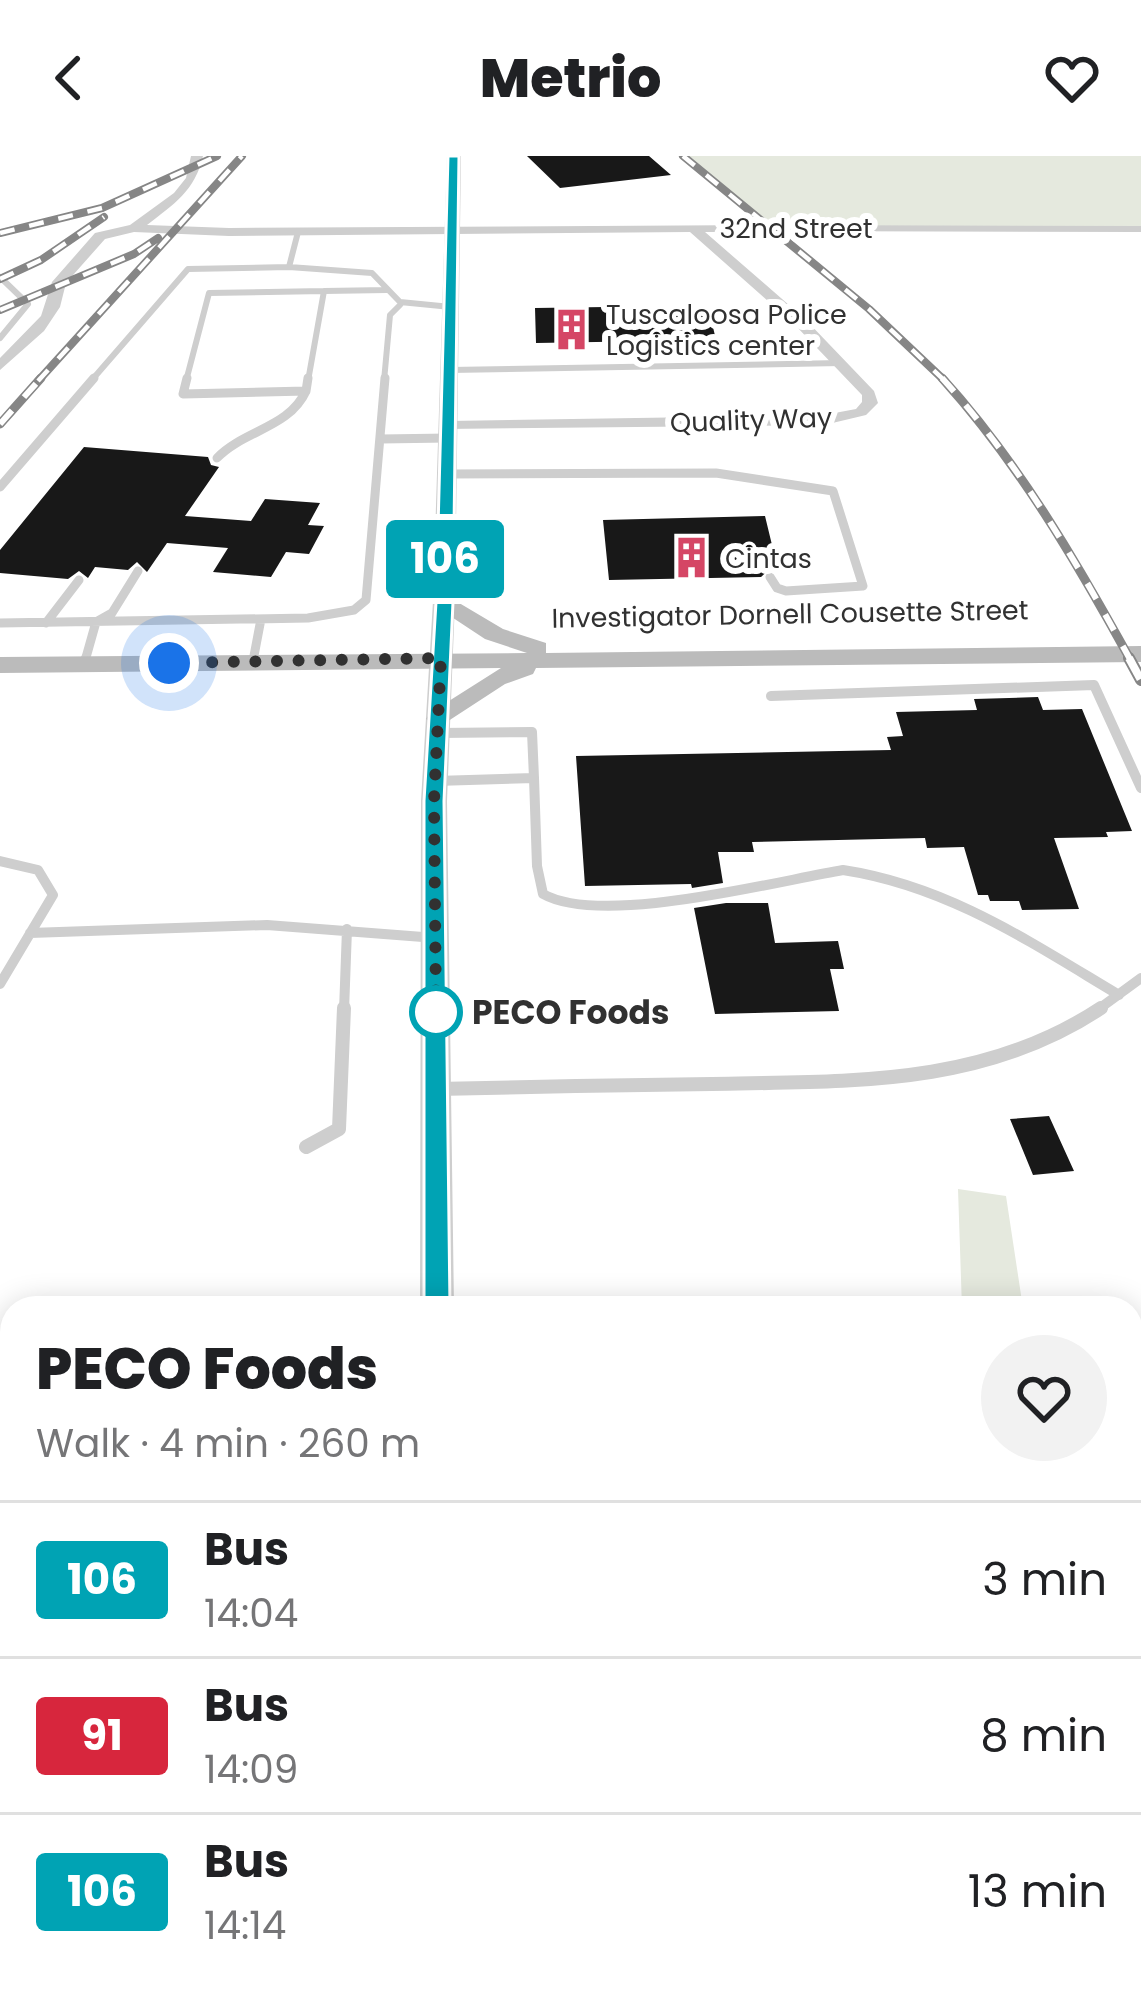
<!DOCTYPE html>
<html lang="en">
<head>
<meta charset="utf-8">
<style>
  :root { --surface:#fff; --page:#f2f2f2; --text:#202124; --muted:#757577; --line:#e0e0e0 }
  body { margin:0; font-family:Poppins,sans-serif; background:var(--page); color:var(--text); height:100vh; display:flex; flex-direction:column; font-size:45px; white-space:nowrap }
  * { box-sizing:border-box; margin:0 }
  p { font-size:39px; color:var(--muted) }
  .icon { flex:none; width:66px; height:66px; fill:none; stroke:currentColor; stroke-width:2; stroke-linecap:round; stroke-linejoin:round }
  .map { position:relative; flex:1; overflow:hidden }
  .panel { position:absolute; left:0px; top:1140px; width:1143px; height:696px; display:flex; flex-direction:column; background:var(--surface); border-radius:36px 36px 0 0; box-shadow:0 6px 30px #0003 }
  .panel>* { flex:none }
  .badge { padding:0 24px; border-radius:9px; font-size:42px; line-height:78px }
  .you { position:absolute; width:60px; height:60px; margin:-30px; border:9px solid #fff; border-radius:50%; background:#1a73e8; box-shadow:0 0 0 18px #1a73e833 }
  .map>.badge { position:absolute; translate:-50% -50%; box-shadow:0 0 0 6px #fff }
  .round { display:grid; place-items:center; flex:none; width:126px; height:126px; border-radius:63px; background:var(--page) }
  .overview { display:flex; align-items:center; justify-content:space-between; height:204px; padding:0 36px }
  h1 { font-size:57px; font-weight:800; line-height:90px }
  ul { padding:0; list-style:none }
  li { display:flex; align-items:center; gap:36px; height:156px; padding:0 36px; border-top:3px solid var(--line) }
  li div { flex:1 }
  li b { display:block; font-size:45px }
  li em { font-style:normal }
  li .badge { min-width:132px; font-weight:700; text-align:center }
  header { display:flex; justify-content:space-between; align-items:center; height:156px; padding:0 36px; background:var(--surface); font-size:54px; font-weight:800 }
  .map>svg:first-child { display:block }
  .green { fill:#e5e9de }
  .building { fill:#181818 }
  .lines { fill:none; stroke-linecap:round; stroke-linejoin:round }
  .service-far3 { stroke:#cecece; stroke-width:6 }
  .service-far2 { stroke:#cecece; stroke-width:9 }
  .service-far1 { stroke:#cecece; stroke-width:10 }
  .service { stroke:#cecece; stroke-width:14 }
  .minor { fill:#cecece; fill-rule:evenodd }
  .tertiary { fill:#cecece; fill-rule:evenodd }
  .secondary { fill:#bbb; fill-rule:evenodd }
  .rail-far2-casing { stroke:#868686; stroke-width:8 }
  .rail-far1-casing { stroke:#868686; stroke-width:9 }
  .rail-casing { stroke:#868686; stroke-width:12 }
  .rail-far2 { stroke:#fff; stroke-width:4.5; stroke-dasharray:15; stroke-linecap:butt }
  .rail-far1 { stroke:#fff; stroke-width:6; stroke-dasharray:18; stroke-linecap:butt }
  .rail { stroke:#fff; stroke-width:8; stroke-dasharray:24; stroke-linecap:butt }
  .line { fill:#00a3b4; stroke:#fff; stroke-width:3 }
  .walk { stroke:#313131; stroke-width:12; stroke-dasharray:0 21.6 }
  .stop-dot { fill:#fff; stroke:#00a3b4; stroke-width:6 }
  .labels { text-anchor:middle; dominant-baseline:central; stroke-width:12; stroke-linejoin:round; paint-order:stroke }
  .far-street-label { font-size:27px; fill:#313131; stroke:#fff }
  .far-poi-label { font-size:27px; fill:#313131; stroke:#fff; text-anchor:start }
  .stop-label { font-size:33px; font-weight:bold; fill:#313131; stroke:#fff; text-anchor:start }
</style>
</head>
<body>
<header><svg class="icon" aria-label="back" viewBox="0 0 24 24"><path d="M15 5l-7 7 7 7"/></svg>Metrio<svg class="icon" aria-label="heart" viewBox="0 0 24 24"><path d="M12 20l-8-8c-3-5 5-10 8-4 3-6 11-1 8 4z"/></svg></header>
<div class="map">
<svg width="1141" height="1836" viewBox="0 0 1141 1836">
  <rect width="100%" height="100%" fill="#fff"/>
  <path class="green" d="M683,0H1141V73L770,72Z
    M958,1033L1006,1040L1023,1152H962Z
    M12,1217V1657L0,1645V1218Z
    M1131,1323L1141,1330V1836H554V1824H1131Z"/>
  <path class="building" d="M527,0H649L671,19L560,32Z
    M606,151V156L709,154L716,184L536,187L535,152Z
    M84,291L208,301L211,309L219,311L185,360L251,365L265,343L320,347L308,369L324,370L309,398L286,396L271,421L213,416L228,392L167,387L147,416L137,406L128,414L95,411L88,422L79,415L68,423L0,417V394Z
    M765,360L779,418L771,412L761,421L609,424L603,364Z
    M1038,541L1043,554L1082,553L1132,675L1106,676L1108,681L1054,682L1079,753L1022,754L1019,745H990L988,739H978L964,691L927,692L925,682L752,686L754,696H718L723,727L692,732L691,728L585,730L576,600L891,594L887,581L903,580L896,556L977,554L974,543Z
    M726,747H768L775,787L838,785L844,813H830L839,855L715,858L694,752Z
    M1049,960L1074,1015L1033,1019L1010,963Z"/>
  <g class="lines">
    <path class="service-far3" d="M770,72L1141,73
      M289,111L372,117L400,146L451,151
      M0,121L28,148L0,182
      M324,135L387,134
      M450,214L841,207
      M91,225L188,113L289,111L298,76
      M186,225L209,137L324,135
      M308,225L324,135
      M384,225L390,159L400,149"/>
    <path class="service-far2" d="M187,222L183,238L306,235L308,222
      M381,283L448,282
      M217,302C244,274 289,272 306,235
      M447,318L716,317L833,335L863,430L786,435L777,432L770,421
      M0,331L94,222
      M0,467L308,462L354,454L366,444L385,222
      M46,467L79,424
      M85,505L96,466L112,457L138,415
      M253,505L261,463"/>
    <path class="service-far1" d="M84,508L86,502
      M771,540L1094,529L1141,632
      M534,622L537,710L543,738C602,771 772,726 843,714C948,730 1030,786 1119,839
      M436,625L534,622L532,576L439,577
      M0,705L38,714L53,739L0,828
      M30,777L267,769L436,782
      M344,855L347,773
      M1096,855L1141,822"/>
    <path class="service" d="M437,933C529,931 620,929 712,928C849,925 982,931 1101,852
      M306,991L339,973L344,852"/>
    <path class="minor" d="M191,0H203C195,35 174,48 147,69L229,72L775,69L776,72L770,76H705L805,163L874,235L878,247L866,259L824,269L444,273V267L449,265L824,259L856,253L862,246V239L795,169L690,76L229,80L134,76L105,83L66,127L60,151L44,175L0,214V202L41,160L52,126L95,77L130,69L174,37L186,22Z"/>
    <path class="tertiary" d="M447,0H461L455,445L447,645L454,1152H420L421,645L433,445Z
      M406,1824H450L451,1836H405Z"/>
    <path class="secondary" d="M444,438L503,473L546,487V497L1141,490V506L536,512L533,518L505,528L439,571L426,563L430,557L501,512L0,517V501L527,497L485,483L435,450L432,445Z"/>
    <defs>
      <path id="rail-far2" d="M683,0L869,153L945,225
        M0,77L102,52L217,0
        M0,123L41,104L104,61
        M0,154L134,98L158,82
        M38,225L242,0"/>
      <path id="rail-far1" d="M942,222C1019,307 1076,405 1131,505
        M0,268L41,222"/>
      <path id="rail" d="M1129,502L1141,524"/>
    </defs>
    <use href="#rail-far2" class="rail-far2-casing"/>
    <use href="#rail-far1" class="rail-far1-casing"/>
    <use href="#rail" class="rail-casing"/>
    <use href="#rail-far2" class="rail-far2"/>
    <use href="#rail-far1" class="rail-far1"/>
    <use href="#rail" class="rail"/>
  </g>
  <path class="line" d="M448,0H459L453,446L444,645L450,1152L437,1162L424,1152V645L436,446Z"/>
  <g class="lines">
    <path class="walk" d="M169,507L441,502L434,645L436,856"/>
  </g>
  <defs>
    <symbol id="building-bare" viewBox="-9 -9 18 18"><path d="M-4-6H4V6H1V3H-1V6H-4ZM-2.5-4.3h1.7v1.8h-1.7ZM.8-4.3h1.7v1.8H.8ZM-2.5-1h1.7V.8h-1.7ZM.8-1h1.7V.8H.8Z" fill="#d54665" stroke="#fff" stroke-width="2.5" paint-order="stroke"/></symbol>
  </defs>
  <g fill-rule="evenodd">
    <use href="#building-bare" x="542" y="144" width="59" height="59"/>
    <use href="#building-bare" x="662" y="372" width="59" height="59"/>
  </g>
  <circle class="stop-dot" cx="436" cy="856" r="24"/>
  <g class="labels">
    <g class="far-street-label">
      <text x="796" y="72">32nd Street</text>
      <text transform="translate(751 264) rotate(-2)">Quality Way</text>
      <text transform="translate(790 458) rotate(-1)">Investigator Dornell Cousette Street</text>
    </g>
    <g class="far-poi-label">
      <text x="606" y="158">Tuscaloosa Police<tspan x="606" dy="31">Logistics center</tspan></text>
      <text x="725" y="402">Cintas</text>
    </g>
    <g class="stop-label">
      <text x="472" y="856">PECO Foods</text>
    </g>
  </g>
</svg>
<div class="you" style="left:169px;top:507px"></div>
<b class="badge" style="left:445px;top:403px;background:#00a3b4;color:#fff">106</b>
<section class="panel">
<div class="overview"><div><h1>PECO Foods</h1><p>Walk · 4 min · 260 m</p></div><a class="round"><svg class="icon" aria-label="heart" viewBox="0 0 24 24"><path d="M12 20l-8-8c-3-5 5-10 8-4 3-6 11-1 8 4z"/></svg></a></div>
<ul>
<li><span class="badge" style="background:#00a3b4;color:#fff">106</span><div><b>Bus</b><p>14:04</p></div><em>3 min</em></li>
<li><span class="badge" style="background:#d7263d;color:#fff">91</span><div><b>Bus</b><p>14:09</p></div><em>8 min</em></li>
<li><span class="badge" style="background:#00a3b4;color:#fff">106</span><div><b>Bus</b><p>14:14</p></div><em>13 min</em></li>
</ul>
</section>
</div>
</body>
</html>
